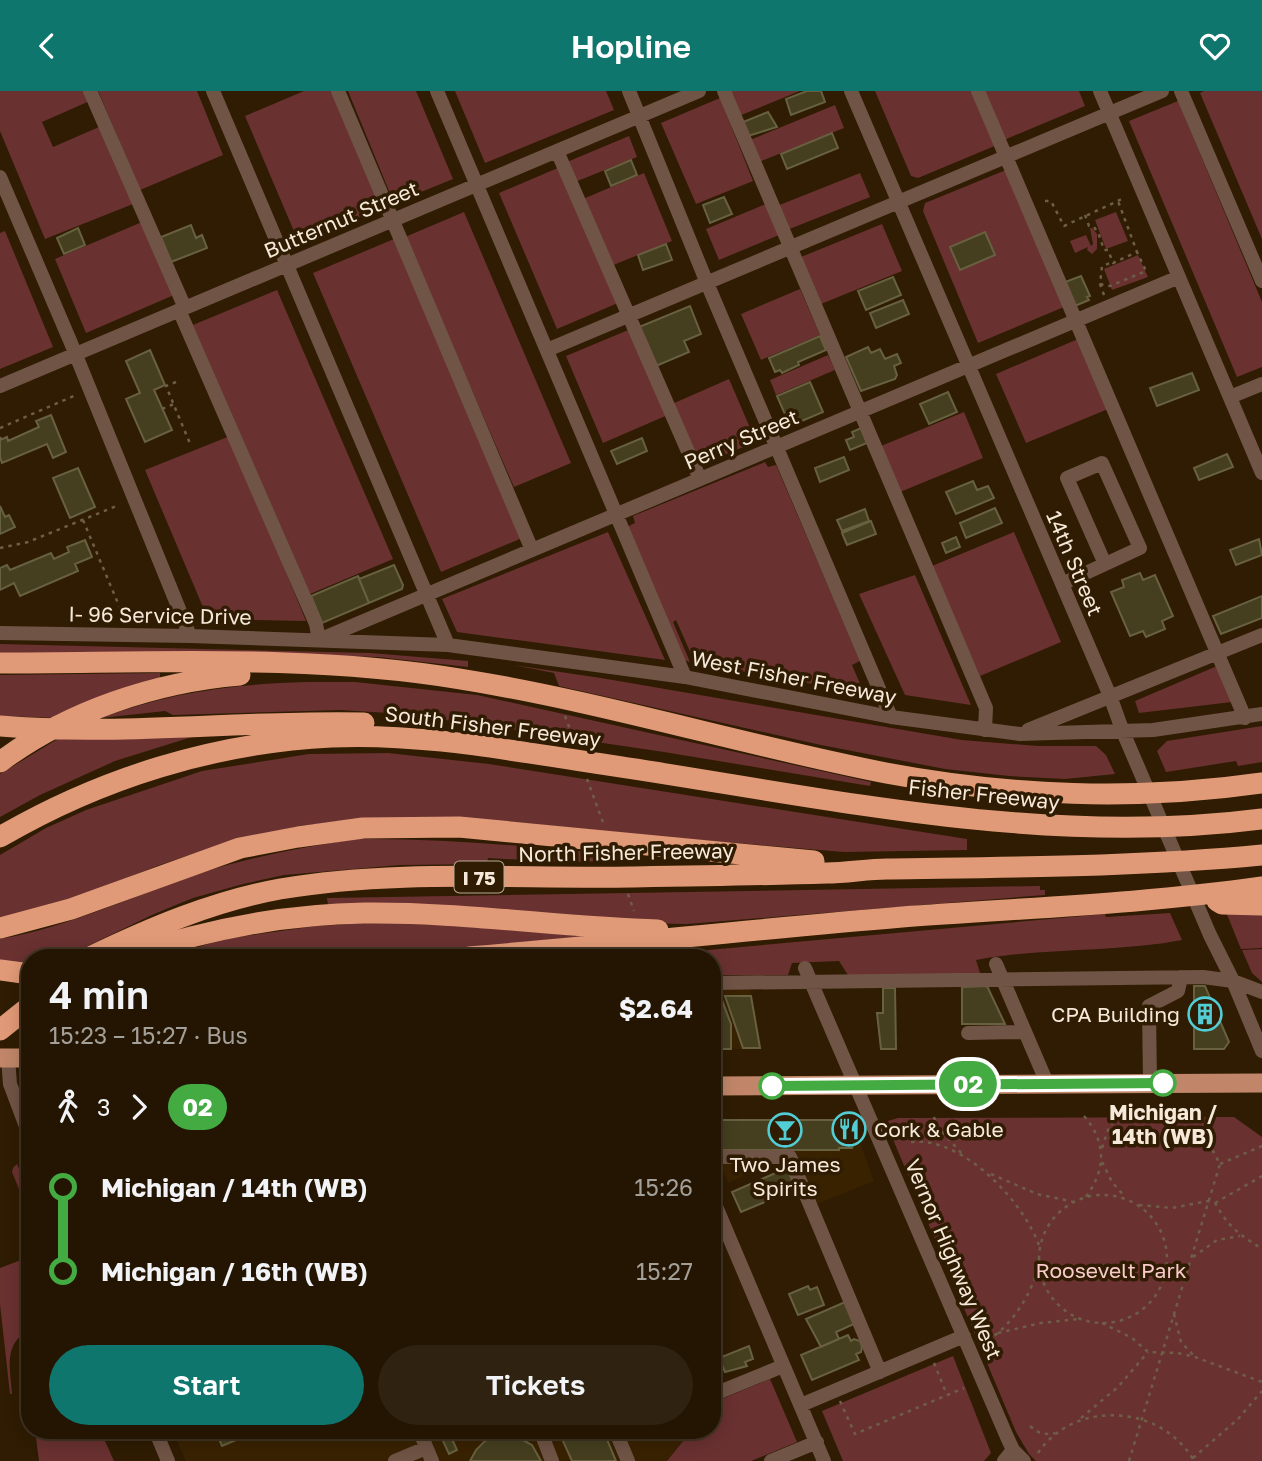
<!DOCTYPE html>
<html lang="en">
<head>
<meta charset="utf-8">
<style>
  :root { --surface:#231502; --page:#2f2211; --text:#f1f3f6; --muted:#a39f99; --line:#403424; --accent:#0f766e }
  body { margin:0; font-family:"Golos Text",sans-serif; background:var(--page); color:var(--text); height:100vh; display:flex; flex-direction:column; font-size:26px; white-space:nowrap }
  * { box-sizing:border-box; margin:0 }
  p { font-size:23px; color:var(--muted) }
  .icon { flex:none; width:38px; height:38px; fill:none; stroke:currentColor; stroke-width:2; stroke-linecap:round; stroke-linejoin:round }
  .map { position:relative; flex:1; overflow:hidden }
  .sheet { position:absolute; left:21px; top:858px; width:700px; height:490px; display:flex; flex-direction:column; background:var(--surface); border-radius:28px; box-shadow:0 4px 18px #0003,0 0 0 2px var(--line) }
  .sheet>* { flex:none }
  .badge { padding:0 14px; border-radius:23px; font-size:24px; line-height:46px }
  .map>.badge { position:absolute; translate:-50% -50%; box-shadow:0 0 0 4px #fff }
  .legs { display:flex; align-items:center; gap:10px; height:77px; padding:0 28px; font-size:23px }
  .legs p { margin-inline-start:auto }
  .overview { display:flex; align-items:center; justify-content:space-between; height:119px; padding:0 28px }
  h1 { font-size:38px; font-weight:600; line-height:52px }
  .cta { display:flex; gap:14px; margin-top:auto; padding:14px 28px }
  .cta a { flex:1; height:80px; border-radius:42px; background:var(--accent); color:#fff; font-size:28px; font-weight:600; line-height:80px; text-align:center }
  .cta a+a { background:var(--page); color:var(--text) }
  ul { padding:0 28px; list-style:none }
  li { display:flex; align-items:center; gap:24px; height:84px; font-size:26px }
  li i { display:grid; place-items:center; width:10px; height:100%; margin:0 9px; background:currentColor }
  li i::after { content:''; width:18px; height:18px; margin:-9px; border:5px solid; border-radius:50%; background:var(--surface) }
  li p { margin-inline-start:auto }
  li:first-child i { background:linear-gradient(#0000 50%,currentColor 0) }
  li:last-child i { background:linear-gradient(currentColor 50%,#0000 0) }
  header { display:flex; justify-content:space-between; align-items:center; height:91px; padding:0 28px; background:var(--accent); color:#fff; font-size:32px; font-weight:600 }
  .map>svg:first-child { display:block }
  .built { fill:#392200 }
  .green { fill:#6a3131 }
  .building { fill:#453f1f; stroke:#676140; stroke-width:2 }
  .lines { fill:none; stroke-linecap:round; stroke-linejoin:round }
  .path { stroke:#6f5e47; stroke-width:2.5; stroke-dasharray:3.5 5; stroke-linecap:butt }
  .minor { stroke:#705446; stroke-width:14 }
  .major { stroke:#c18669; stroke-width:19 }
  .highway { stroke:#e19a77; stroke-width:21 }
  .line-1-casing { stroke:#fff; stroke-width:16 }
  .line-1 { stroke:#44aa42; stroke-width:10 }
  .stop-1-dot { fill:#fff; stroke:#44aa42; stroke-width:3.5 }
  .labels { text-anchor:middle; dominant-baseline:central; stroke-width:7; stroke-linejoin:round; paint-order:stroke }
  .shield { fill:#2f1c02; stroke:#baac98; stroke-width:2 }
  .shield-label { font-size:19px; font-weight:bold; fill:#f6e9d9 }
  .street-label { font-size:21px; fill:#f6e9d9; stroke:#2f1c02 }
  .poi-label { font-size:21px; fill:#f6e9d9; stroke:#2f1c02; text-anchor:end }
  .stop-label { font-size:21px; font-weight:bold; fill:#f6e9d9; stroke:#2f1c02 }
  .park-label { font-size:21px; fill:#f8cbca; stroke:#2f1c02 }
</style>
</head>
<body>
<header><svg class="icon" aria-label="back" viewBox="0 0 24 24"><path d="M15 5l-7 7 7 7"/></svg>Hopline<svg class="icon" aria-label="heart" viewBox="0 0 24 24"><path d="M12 20l-8-8c-3-5 5-10 8-4 3-6 11-1 8 4z"/></svg></header>
<div class="map">
<svg width="1262" height="1370" viewBox="0 0 1262 1370">
  <rect width="100%" height="100%" fill="#2f1c02"/>
  <path class="built" d="M712,898H750L762,958H712Z
    M852,1029L874,1090L817,1113L793,1063L728,1092L712,1056V1031Z
    M172,1339H692L667,1370H186Z"/>
  <path class="green" d="M0,0H88L92,9L42,31L53,56L99,36L133,113L45,148L0,40Z
    M98,0H197L223,64L140,99Z
    M304,0H333L383,116L299,152L245,25Z
    M348,0H416L453,88L394,112Z
    M455,0H606L614,19L485,72Z
    M729,0H800L739,25Z
    M875,0H974L997,54L918,87L911,85Z
    M984,0H1079L1085,15L1004,49Z
    M1204,0H1262V148L1200,2Z
    M720,7L753,90L696,113L661,32Z
    M1178,10L1262,211V276L1237,286L1129,30Z
    M835,14L844,37L759,71L750,49Z
    M629,45L637,66L575,91L567,71Z
    M560,76L618,212L557,238L499,102Z
    M1006,79L1064,216L978,252L923,120L925,112Z
    M644,82L672,150L611,175L583,108Z
    M860,82L870,106L787,139L777,115Z
    M766,113L779,144L719,169L706,138Z
    M464,121L571,372L514,396L405,146Z
    M1116,121L1128,150L1106,158L1095,129Z
    M142,131L174,204L86,242L55,168Z
    M882,133L902,180L821,213L801,166Z
    M1090,137H1092L1097,143V158L1092,163L1087,159L1088,156L1075,162L1070,150L1086,144L1091,155L1093,153Z
    M5,140L53,256L0,278V142Z
    M394,148L522,447L441,481L313,182Z
    M1138,164L1148,186L1112,199L1104,178Z
    M800,198L820,244L761,269L741,223Z
    M277,199L393,468L310,503L193,234Z
    M633,237L670,323L603,352L566,265Z
    M1078,248L1108,318L1026,352L996,283Z
    M828,264L835,279L776,304L770,289Z
    M729,288L754,346L753,352L698,375L672,313Z
    M964,321L983,367L900,401L881,355Z
    M230,345L306,530L208,528L145,379Z
    M765,371L768,376L776,374L860,570L852,574L864,602L695,572L676,529L673,531L690,571L684,569L627,436L635,432L633,425Z
    M608,441L665,569L457,541L442,508Z
    M1014,441L1061,551L980,585L932,475Z
    M915,484L971,614L905,604L859,503Z
    M0,553L370,562L468,570V576L378,566L340,565L0,564Z
    M513,574L601,587L962,649L1038,655H1096L1106,664L1115,683L1065,688L1009,685L945,678L821,654L559,595L554,582Z
    M1217,575L1232,611L1139,622L1135,610Z
    M160,582V588L58,627L0,625V584Z
    M307,591H355L477,604L871,691L870,695L664,661L405,623L340,619L173,624L165,620L101,627C170,601 234,593 307,591Z
    M1262,635V671L1238,675L1236,670L1166,681L1157,660L1167,650Z
    M195,645L115,670L40,704L0,726V683L61,646Z
    M388,662L489,673L967,748V759L844,761L580,739L370,727L299,735L219,754L157,775L59,814L0,828V764L46,737L86,719L202,680L309,663Z
    M357,748C445,747 532,756 619,764V770L561,771L488,767L487,773L400,774L284,784L243,793L193,807L154,823L65,866H30V874L0,870V848C71,836 136,803 204,781C254,765 305,756 357,748Z
    M1040,795V799H1045V804L687,833L627,832L328,814L327,807Z
    M1226,821L1262,823V857L1241,858Z
    M1170,822L1182,849C1114,862 1044,856 976,869L981,885L848,884L839,870L792,872L788,884H712V866H654L653,864L1105,823L1106,826Z
    M369,832L485,835L585,846L481,858L376,866H166L224,848L316,835Z
    M1262,858V891L1252,882L1242,859Z
    M1234,1026L1262,1046V1370H1036L1029,1363L1016,1341L892,1046L888,1030L898,1027Z
    M17,1073L30,1104V1125L12,1081L13,1077Z
    M21,1169L30,1189V1238C3,1253 10,1277 12,1303H10L0,1213V1177Z
    M953,1265L991,1362L984,1370H843L822,1320Z
    M770,1288L797,1351L751,1370H667L692,1339H712V1312Z
    M35,1339H100L114,1370H39Z"/>
  <path class="building" d="M807,0H821L825,11L791,24L786,8Z
    M768,21L777,36L748,45L743,31Z
    M832,42L838,57L787,78L781,63Z
    M631,69L637,84L611,95L605,80Z
    M724,106L732,123L710,132L703,114Z
    M191,134L196,147L202,144L207,157L171,171L161,146Z
    M78,137L85,154L64,163L57,147Z
    M985,141L995,164L960,179L950,156Z
    M666,153L672,169L643,179L638,164Z
    M1081,185L1090,205L1087,206L1089,209L1075,215L1065,191Z
    M893,186L901,204L866,219L858,200Z
    M903,209L909,223L876,237L870,222Z
    M690,215L701,243L684,250L689,261L656,275L639,236Z
    M820,245L826,259L798,271L799,274L782,282L780,279L775,281L769,267Z
    M868,256L871,262L880,258L885,268L897,263L901,272L894,275L897,284L895,288L861,300L846,266Z
    M150,259L165,294L154,299L172,339L145,351L126,308L140,302L126,270Z
    M1192,282L1199,299L1157,315L1150,297Z
    M810,291L823,321L790,335L777,305Z
    M948,301L957,321L929,333L920,313Z
    M51,324L66,361L53,367L47,353L2,372L0,366V349L7,346L8,350L39,336L36,330Z
    M861,337L867,352L850,359L846,349L854,346L852,341Z
    M642,347L647,360L617,373L611,360Z
    M1227,363L1233,376L1199,389L1194,377Z
    M844,366L849,379L820,391L815,377Z
    M78,377L95,416L70,427L53,387Z
    M973,390L977,399L988,395L994,407L956,423L946,401Z
    M0,415L5,426L9,424L15,436L0,443Z
    M995,417L1002,432L966,447L960,432Z
    M865,418L869,430L842,440L837,429Z
    M871,430L876,443L847,454L842,442Z
    M956,446L960,456L946,462L942,452Z
    M1259,448L1262,464L1236,474L1230,459Z
    M85,449L92,466L75,473L78,480L20,505L14,492L0,499V477L7,474L10,479L51,462L54,468L69,461L67,456Z
    M394,474L403,494L402,498L369,512L359,488Z
    M1140,482L1143,489L1155,484L1173,525L1162,530L1165,538L1146,546L1143,540L1130,545L1111,501L1124,496L1122,489Z
    M358,485L369,512L322,532L311,505Z
    M1262,505V527L1221,543L1213,525Z
    M987,895L1005,933H962V896Z
    M1194,895H1205L1229,951L1224,958H1194Z
    M712,896H717L731,933V958H712Z
    M883,897H895L896,958H881L877,922H883Z
    M725,905H751L760,957H743Z
    M714,1029H839V1031H852L856,1040L855,1049L852,1057H839V1059H714Z
    M787,1077L796,1098L741,1121L732,1101Z
    M808,1195L810,1199L817,1196L824,1214L798,1224L789,1203Z
    M845,1211L854,1233L836,1241L839,1248L821,1256L806,1228Z
    M848,1244L851,1250L854,1248L860,1250L862,1256L861,1261L856,1263L859,1269L812,1289L801,1264Z
    M749,1255L753,1268L745,1271L747,1275L725,1281L719,1267Z
    M226,1339H260L222,1355L219,1348L228,1344Z
    M438,1339H448L457,1359L449,1363Z
    M558,1339H603L616,1370H572Z
    M497,1345H509L521,1348L532,1354L541,1370H470L476,1359L485,1350Z"/>
  <g class="lines">
    <path class="path" d="M1045,110H1051L1064,135L1122,108
      M1085,124L1089,135L1094,136L1099,144L1104,159H1108L1113,172L1137,161L1118,110
      M1100,193L1110,195L1146,180L1137,161
      M1104,204L1100,193L1102,175L1113,171
      M176,291L166,295L191,355
      M162,318L174,313
      M0,337L76,304
      M0,346L1,349
      M83,429L125,529
      M0,457L28,451L119,414
      M565,625L575,652
      M587,688L604,734
      M628,803L634,820
      M1084,1025C1107,1051 1106,1080 1085,1107
      M934,1026L936,1034L963,1064
      M911,1051C963,1045 1025,1112 1040,1157
      M1102,1057L1109,1036L1119,1025
      M1102,1071L1112,1091L1125,1106
      M1220,1073L1262,1055
      M991,1083L1037,1103L1074,1111
      M1039 1168a64 64 0 1 1 128 0a64 64 0 1 1-128 0Z
      M1215,1112L1262,1085
      M1139,1114L1172,1117L1208,1110L1215,1112C1230,1138 1238,1142 1262,1158
      M1193,1166L1217,1149L1240,1145
      M1174,1223L1181,1251L1195,1266
      M1102,1232L1132,1247L1148,1261L1178,1262L1195,1266L1262,1291
      M998,1242L1041,1232L1078,1228
      M980,1253C1008,1241 1030,1206 1038,1178
      M934,1272L947,1304
      M840,1310L855,1343L964,1297
      M1081,1327L1118,1296L1148,1261
      M1030,1335C1039,1343 1044,1344 1055,1342
      M1038,1362C1074,1308 1162,1313 1194,1370
      M1193,1367L1238,1328L1262,1300
      M1129,1370L1220,1073L1194,1025"/>
    <path class="minor" d="M90,0L185,217
      M213,0L448,554
      M338,0L532,459
      M437,0L685,586
      M629,0L707,192L891,626
      M724,0L986,617L985,639
      M851,0L1110,605L1123,641L1210,844L1233,890L1262,960
      M978,0L1245,627
      M1100,0L1262,382
      M1181,0L1262,190
      M557,60L700,388
      M0,86L71,252L190,545
      M179,219L316,533L319,549
      M547,259L1162,0
      M0,295L699,0
      M1230,306L1262,293
      M1062,493C1088,481 1114,469 1140,457L1102,372L1067,387L1105,473
      M0,542L190,545L448,554L685,586L891,626L1020,643L1153,639L1262,623
      M326,546L1179,186
      M1028,639L1262,544
      M996,873L1047,992
      M805,877L1007,1346L1013,1359L1024,1370
      M712,892L1203,886L1233,890L1262,901
      M968,942L1025,941
      M8,967L10,993L30,1046
      M1150,992L1149,915L1178,900L1181,886
      M712,1066H790L880,1281
      M712,1106L824,1370
      M712,1304L783,1275
      M801,1314L964,1245
      M155,1339L168,1370
      M419,1339L432,1370
      M540,1339L552,1370
      M615,1339L628,1370
      M395,1370L426,1357
      M771,1370L817,1351
      M1004,1370L1013,1359"/>
    <path class="major" d="M0,967H30
      M712,995L1262,992"/>
    <path class="highway" d="M0,572C151,572 311,563 460,588C604,611 743,654 886,682C1008,705 1138,710 1262,692
      M0,635C121,645 243,629 364,632
      M0,671C68,620 156,591 240,584
      M0,746C101,687 214,652 331,646C420,642 507,659 595,672C815,704 1038,757 1262,728
      M1217,810L1222,813L1262,814
      M0,837L71,818L240,757L298,746L363,737L459,736L814,770
      M90,866C150,837 214,810 280,798C395,778 514,788 631,786C696,785 762,784 827,782C847,782 867,778 887,778C1012,776 1137,776 1262,764
      M124,866C201,840 282,823 365,822C463,821 560,836 658,839
      M469,866C613,854 757,838 902,826C1022,817 1143,813 1262,796
      M0,879L30,883
      M0,939L30,915"/>
  </g>
  <g class="lines">
    <defs>
      <path id="line-1" d="M772,995L1163,992"/>
    </defs>
    <use href="#line-1" class="line-1-casing"/>
    <use href="#line-1" class="line-1"/>
  </g>
  <defs>
    <symbol id="building-ring" viewBox="-11 -11 22 22"><circle r="9.5" fill="#2f1c02" stroke="#52ccd5" stroke-width="1.5"/><path d="M-4-6H4V6H1V3H-1V6H-4ZM-2.5-4.3h1.7v1.8h-1.7ZM.8-4.3h1.7v1.8H.8ZM-2.5-1h1.7V.8h-1.7ZM.8-1h1.7V.8H.8Z" fill="#52ccd5"/></symbol>
    <symbol id="restaurant-ring" viewBox="-11 -11 22 22"><circle r="9.5" fill="#2f1c02" stroke="#52ccd5" stroke-width="1.5"/><path d="M-5-6h1v4h1v-4h1v4h1v-4h1v5L-1.5 .5V6h-2V.5L-5-1ZM5-6V6H3V1.5H1.5Q1.5-4 5-6Z" fill="#52ccd5"/></symbol>
    <symbol id="bar-ring" viewBox="-11 -11 22 22"><circle r="9.5" fill="#2f1c02" stroke="#52ccd5" stroke-width="1.5"/><path d="M-6-5H6L.8 .8V4.5H3.5V6h-7V4.5H-.8V.8Z" fill="#52ccd5"/></symbol>
  </defs>
  <g fill-rule="evenodd">
    <use href="#building-ring" x="1186" y="904" width="38" height="38"/>
    <use href="#restaurant-ring" x="830" y="1019" width="38" height="38"/>
    <use href="#bar-ring" x="766" y="1020" width="38" height="38"/>
  </g>
  <g class="stop-1-dot">
    <circle cx="1163" cy="992" r="12"/>
    <circle cx="772" cy="995" r="12"/>
  </g>
  <g class="labels">
    <rect class="shield" x="454.5" y="770.5" width="49" height="31" rx="5"/>
    <g class="shield-label">
      <text x="479" y="786">I 75</text>
    </g>
    <g class="street-label">
      <text transform="translate(341 128) rotate(-23)">Butternut Street</text>
      <text transform="translate(741 348) rotate(-23)">Perry Street</text>
      <text transform="translate(1075 472) rotate(67)">14th Street</text>
      <text transform="translate(160 524) rotate(1)">I- 96 Service Drive</text>
      <text transform="translate(794 586) rotate(11)">West Fisher Freeway</text>
      <text transform="translate(493 635) rotate(7)">South Fisher Freeway</text>
      <text transform="translate(984 703) rotate(6)">Fisher Freeway</text>
      <text transform="translate(626 761) rotate(-1)">North Fisher Freeway</text>
      <text transform="translate(954 1168) rotate(67)">Vernor Highway West</text>
    </g>
    <g class="poi-label">
      <text x="1180" y="923">CPA Building</text>
      <text x="874" y="1038" text-anchor="start">Cork &amp; Gable</text>
      <text x="785" y="1073" text-anchor="middle">Two James<tspan x="785" dy="24">Spirits</tspan></text>
    </g>
    <g class="stop-label">
      <text x="1163" y="1021">Michigan /<tspan x="1163" dy="24">14th (WB)</tspan></text>
    </g>
    <g class="park-label">
      <text x="1111" y="1179">Roosevelt Park</text>
    </g>
  </g>
</svg>
<b class="badge" style="left:968px;top:993px;background:#44aa42;color:#fff">02</b>
<section class="sheet">
<div class="overview"><div><h1>4 min</h1><p>15:23 – 15:27 · Bus</p></div><b>$2.64</b></div>
<div class="legs"><svg class="icon" aria-label="walk" viewBox="0 0 24 24"><circle cx="13" cy="4" r="2"/><path d="M13 8l-2 6 4 7M11 14l-3 7M7 12l3-4h3l4 4"/></svg>3<svg class="icon" aria-label="forward" viewBox="0 0 24 24"><path d="M9 5l7 7-7 7"/></svg><b class="badge" style="background:#44aa42;color:#fff">02</b></div>
<ul>
<li><i style="color:#44aa42"></i><b>Michigan / 14th (WB)</b><p>15:26</p></li>
<li><i style="color:#44aa42"></i><b>Michigan / 16th (WB)</b><p>15:27</p></li>
</ul>
<div class="cta"><a>Start</a><a>Tickets</a></div>
</section>
</div>
</body>
</html>
